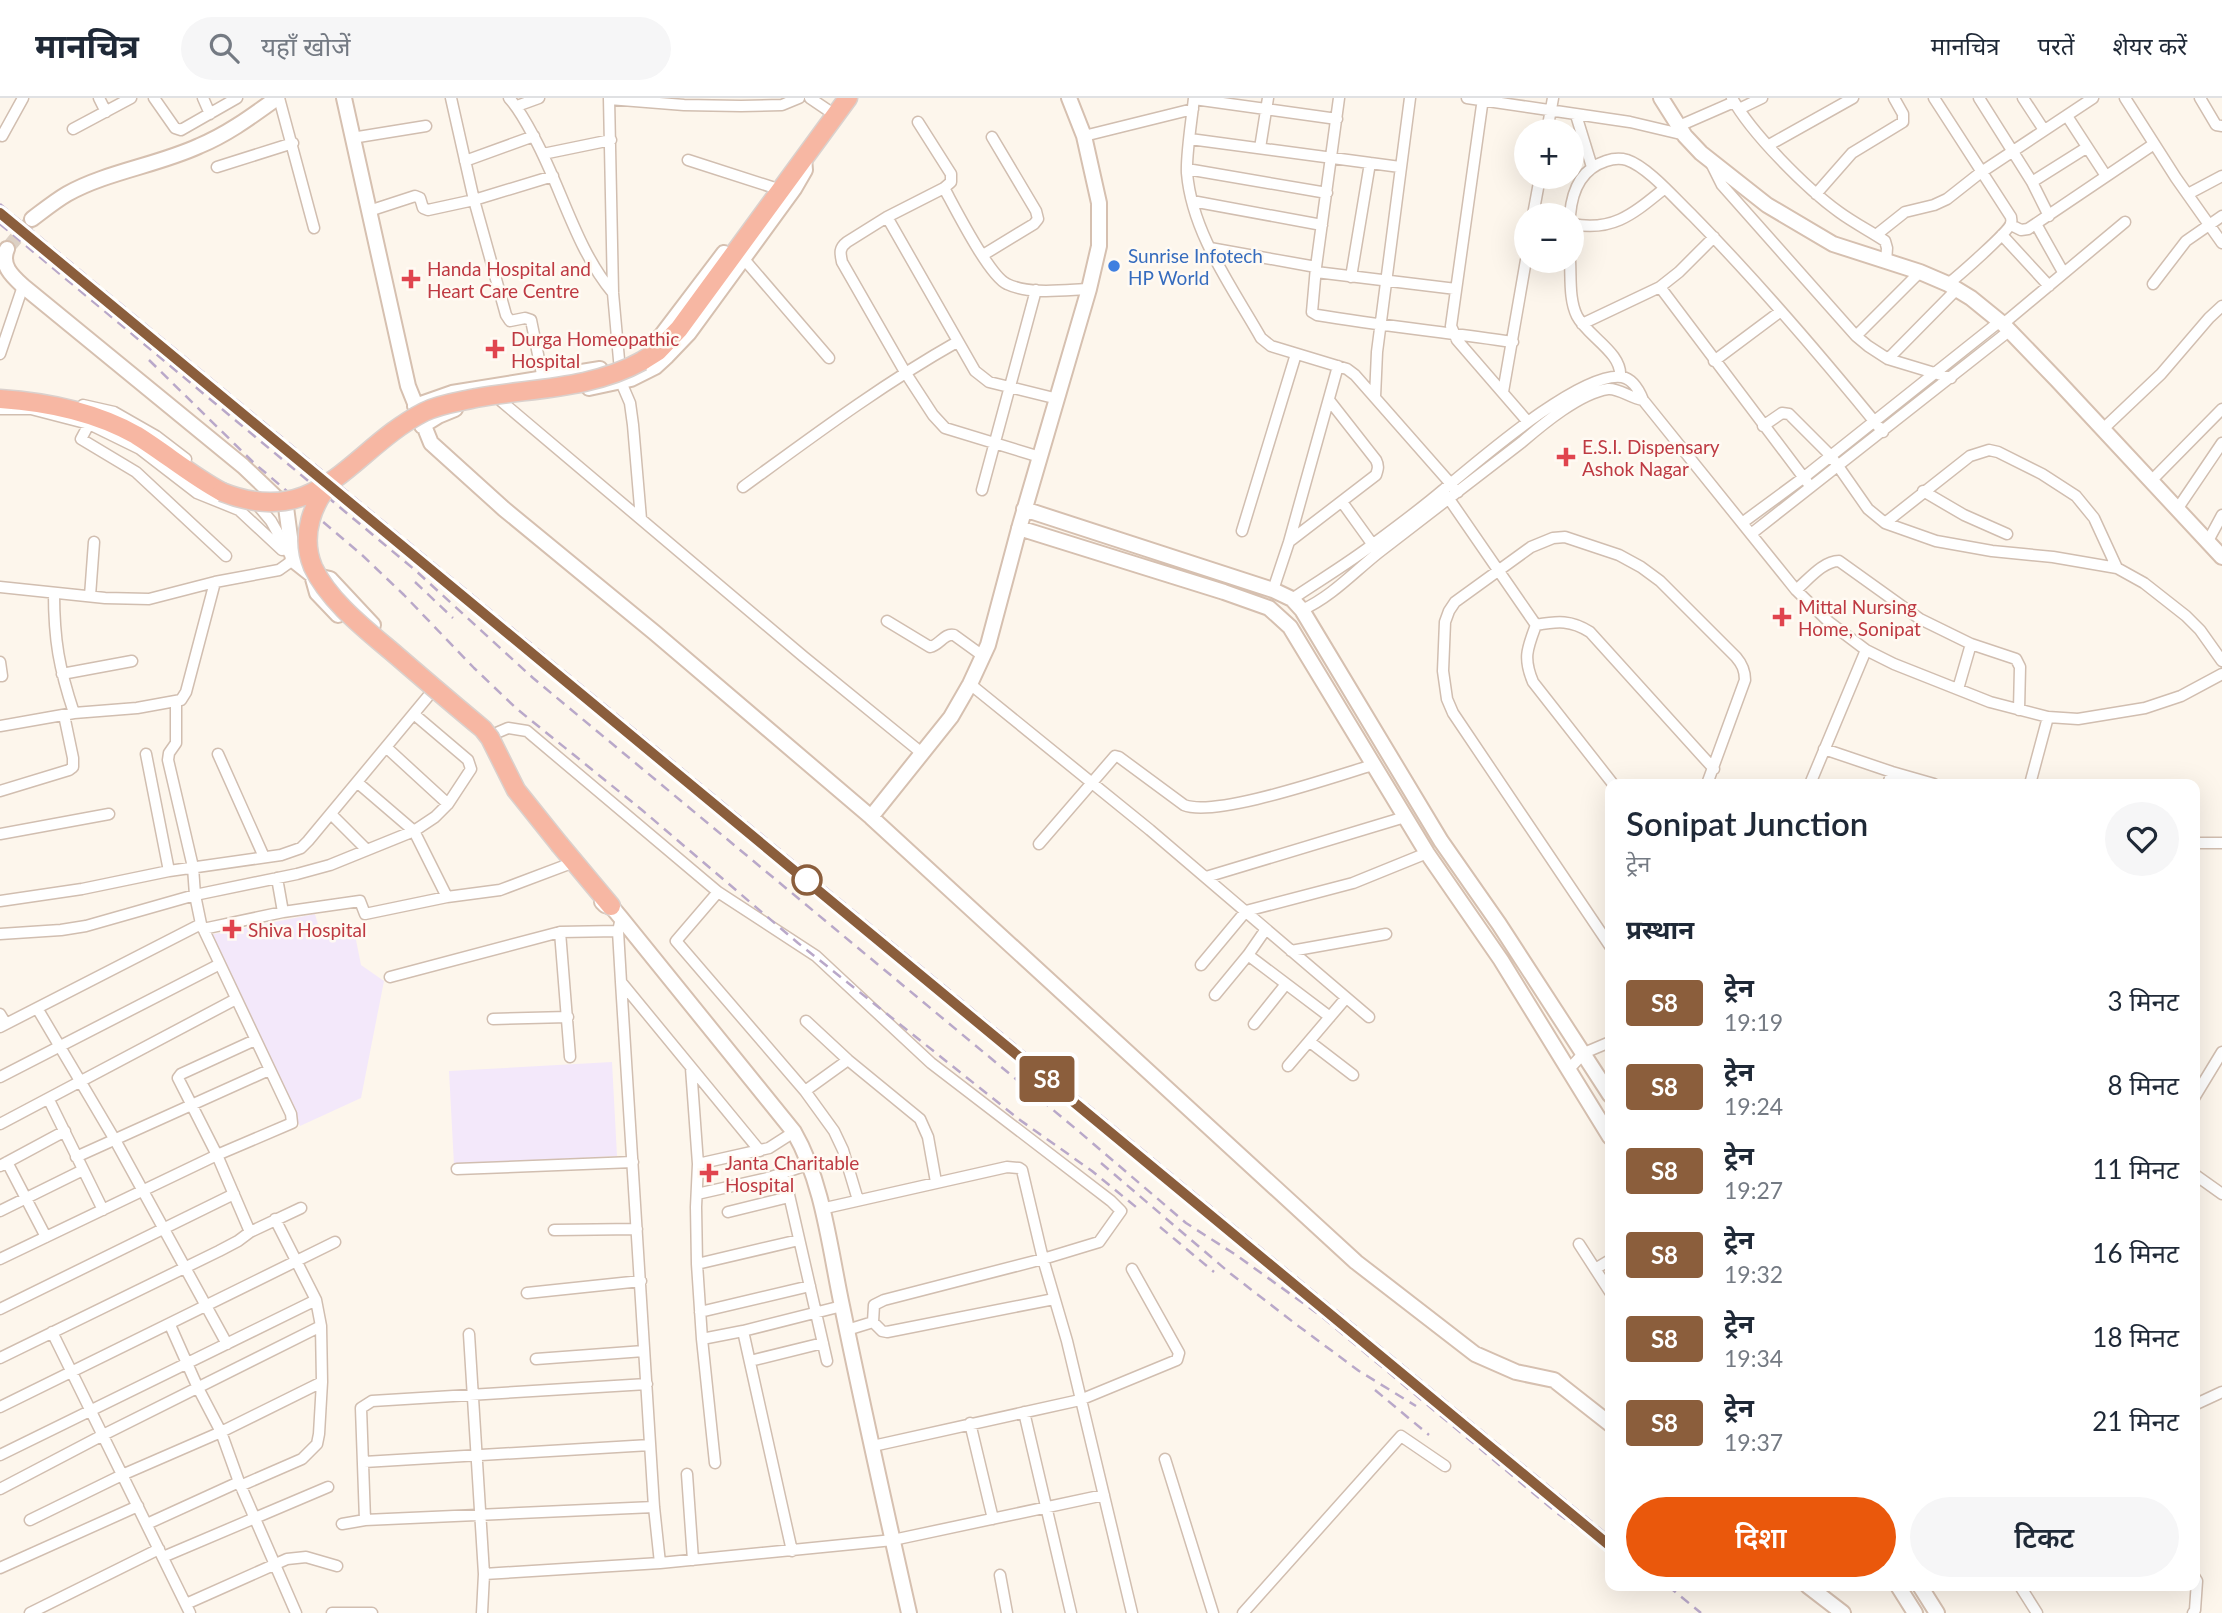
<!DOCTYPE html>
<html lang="hi">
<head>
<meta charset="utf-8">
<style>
  :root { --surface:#fff; --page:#f6f6f7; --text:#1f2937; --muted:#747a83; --line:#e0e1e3; --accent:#ea580c }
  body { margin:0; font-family:Lato,"Noto Sans Devanagari",sans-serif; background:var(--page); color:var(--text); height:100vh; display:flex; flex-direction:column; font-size:26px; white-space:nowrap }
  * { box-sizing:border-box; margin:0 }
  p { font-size:23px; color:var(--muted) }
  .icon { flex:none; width:38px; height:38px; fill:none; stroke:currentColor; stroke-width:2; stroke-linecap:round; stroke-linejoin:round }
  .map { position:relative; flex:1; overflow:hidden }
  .drawer { position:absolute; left:1605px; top:681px; width:595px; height:812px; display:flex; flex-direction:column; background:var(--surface); border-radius:14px; box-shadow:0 7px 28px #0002 }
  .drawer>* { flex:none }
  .badge { padding:0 14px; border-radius:5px; font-size:24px; line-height:46px }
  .fabs { position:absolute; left:1514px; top:21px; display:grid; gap:14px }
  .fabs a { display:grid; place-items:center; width:70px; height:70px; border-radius:50%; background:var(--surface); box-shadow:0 7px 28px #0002; font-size:35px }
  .map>.badge { position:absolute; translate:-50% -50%; box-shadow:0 0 0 4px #fff }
  h2 { padding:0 21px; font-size:26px; line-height:63px }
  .round { display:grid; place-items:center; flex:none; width:74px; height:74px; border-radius:37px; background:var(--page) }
  .overview { display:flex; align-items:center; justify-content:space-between; height:119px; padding:0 21px }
  h1 { font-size:33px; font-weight:600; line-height:52px }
  .button { display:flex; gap:14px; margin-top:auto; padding:14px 21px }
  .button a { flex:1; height:80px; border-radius:42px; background:var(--accent); color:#fff; font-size:28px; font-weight:600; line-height:80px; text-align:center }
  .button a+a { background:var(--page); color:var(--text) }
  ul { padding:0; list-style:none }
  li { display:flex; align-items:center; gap:21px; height:84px; padding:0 21px }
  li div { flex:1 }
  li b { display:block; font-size:26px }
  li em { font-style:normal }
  li .badge { min-width:77px; font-weight:700; text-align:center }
  header { display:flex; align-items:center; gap:42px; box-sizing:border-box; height:98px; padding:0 35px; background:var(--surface); border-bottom:2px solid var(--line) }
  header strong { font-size:33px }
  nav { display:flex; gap:38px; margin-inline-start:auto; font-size:24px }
  .search { width:490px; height:63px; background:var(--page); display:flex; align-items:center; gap:18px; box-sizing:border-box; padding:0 24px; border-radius:38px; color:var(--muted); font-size:26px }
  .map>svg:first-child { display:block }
  .education { fill:#f3e8fa }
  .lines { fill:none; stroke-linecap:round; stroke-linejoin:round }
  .secondary-tunnel { stroke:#dcd0c4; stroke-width:14; stroke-dasharray:14 7; stroke-linecap:butt }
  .street-casing { stroke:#d1beb0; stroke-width:13 }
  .secondary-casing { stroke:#d6c0b0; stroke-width:18 }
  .highway-casing { stroke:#dad1cd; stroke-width:21 }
  .street { stroke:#fff; stroke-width:10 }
  .secondary { stroke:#fff; stroke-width:14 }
  .highway { stroke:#f7b7a3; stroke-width:18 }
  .rail { stroke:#b9a8c9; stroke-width:2.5; stroke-dasharray:10 7; stroke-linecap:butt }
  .highway-bridge-casing { stroke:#dad1cd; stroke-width:21; stroke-linecap:butt }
  .highway-bridge { stroke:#f7b7a3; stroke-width:18 }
  .line-casing { stroke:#fff; stroke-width:16 }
  .line { stroke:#8b5e3c; stroke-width:10 }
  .shop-dot { fill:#3f7fe0; stroke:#fffaf3; stroke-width:2.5 }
  .health-dot { fill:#e0444e; stroke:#fffaf3; stroke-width:2.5 }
  .stop-dot { fill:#fff; stroke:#8b5e3c; stroke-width:3.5 }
  .labels { text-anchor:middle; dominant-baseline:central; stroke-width:5; stroke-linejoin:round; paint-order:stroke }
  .shop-label { font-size:19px; fill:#366cbe; stroke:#fffaf3; text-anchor:start }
  .health-label { font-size:19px; fill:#be3a42; stroke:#fffaf3; text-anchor:start }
</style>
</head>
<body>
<header>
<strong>मानचित्र</strong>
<div class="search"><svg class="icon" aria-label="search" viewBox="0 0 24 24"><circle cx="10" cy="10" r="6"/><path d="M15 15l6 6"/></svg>यहाँ खोजें</div>
<nav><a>मानचित्र</a><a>परतें</a><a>शेयर करें</a></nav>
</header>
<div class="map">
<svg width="2222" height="1515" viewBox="0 0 2222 1515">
  <rect width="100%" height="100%" fill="#fdf6ec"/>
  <path class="education" d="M315,816L319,830L354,832L361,867L384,883L361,1000L300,1028L209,837Z
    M612,964L617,1058L454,1067L449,973Z"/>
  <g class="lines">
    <path class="secondary-tunnel" d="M7,151L32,121"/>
    <defs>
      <path id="street" d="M99,0L106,14
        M154,0L175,30L181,32L237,0
        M203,0L210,16
        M279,0L314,130
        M451,0L474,102L506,217L510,223L525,220L531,222L543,281
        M509,0C520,12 527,26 535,41C562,91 576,151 613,195
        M609,0L613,195L621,284L630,305L633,327L641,421
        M810,0L835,17
        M1194,0C1192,20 1186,56 1187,75C1192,135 1232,189 1261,240L1271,248L1347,271L1355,277L1458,394
        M1339,0L1316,169L1312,214L1317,217C1382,228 1447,234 1513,244
        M1467,0L1630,24L1685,37
        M1483,0L1451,228L1457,242L1528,324
        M1732,0C1751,35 1806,90 1839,114C1854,125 1870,133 1885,143L1887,150L1886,164
        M1934,0L2011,119C2011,121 2012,123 2011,125C2010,133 1958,178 1948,186
        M1979,0L2032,84L2049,118
        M2023,0L2044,32
        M2125,0L2176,80L2222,145
        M2200,0L2216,27L2222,28
        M609,1L684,7L741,8L782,7L799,0
        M1194,1L1337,21
        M517,8L539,0
        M1739,11L1762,0
        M1576,17L1592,69
        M2067,18L2106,78
        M918,24L951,76V84L944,90L887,119L847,144C839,150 840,155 842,164L905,274L933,317L945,330L1040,359
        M1679,28L1734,4
        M73,31L131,0
        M1547,33L1553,0
        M2,38L23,0
        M1084,38L1193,11
        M352,40L426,28
        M1190,41L1400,69
        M1769,47L1853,0
        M1260,50L1268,0
        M543,56L611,42
        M688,62L775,90
        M465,63L534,38
        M1711,65L1722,87L1856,238L1868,248L1888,261L1951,280
        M217,69L293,45
        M1187,71L1327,95
        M2032,84L2086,50
        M944,90C955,110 989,178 1007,186C1030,197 1064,192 1089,191
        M1816,96L1852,55L1903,24V16L1894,0
        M2188,96L2222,78
        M1192,103L1322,127
        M369,113L415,98L420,100L423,110L428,112L474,102L553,78
        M1533,117L1540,79
        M1570,117C1572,93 1581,71 1606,63C1612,61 1620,60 1627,62C1648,69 1676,102 1692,117C1760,186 1822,259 1883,334
        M887,119L975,273L989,284L1058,301
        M1572,126C1614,134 1634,115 1665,90
        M2036,126L2063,174
        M2011,127L2021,132L2028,131L2154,46
        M1876,137L1905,114L1934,107L1947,101L1980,75L2093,0
        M2002,137L2049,188
        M1210,150L1316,169
        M983,157L1034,126L1038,121L1036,113L992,39
        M743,160L829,260
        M1570,163C1571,180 1569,202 1577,218C1587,238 1623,255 1620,279
        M1316,174L1456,191
        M1351,179L1370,65
        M2153,186L2186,143L2222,118
        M1660,189L1807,384
        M1582,226L1660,189L1679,174L1714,139
        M2003,226L2125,124
        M1856,238L1920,174
        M0,256L23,188
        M1888,261L1957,191
        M1714,263L1781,213
        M1503,294L1526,162
        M1375,299L1377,254L1410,0
        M501,303L804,559L923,656
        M83,307L114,314L156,338L186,361
        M0,311H31L89,326L140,351L197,395L239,412L282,452
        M89,326L81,341L136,374L226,458
        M1763,328L1782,315L1789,316L1831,358L1868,411L1885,425L1936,443L1992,453L2053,459L2117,470L2144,485L2186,518L2200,532L2222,563
        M2103,331L2161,276L2209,220L2222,208
        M2151,383L2222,311
        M743,389C813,338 881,287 957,244
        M982,392L1036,192
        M1923,393L1964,417L2007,436
        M1447,398L1536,527
        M255,404L271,423L289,455
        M1342,404L1373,447
        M2178,410L2222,345
        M1742,425L1803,380L1999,224
        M1885,425L1970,358L1989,352L1998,354L2042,376L2076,398L2094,420L2117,470
        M1242,433L1296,256
        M1751,436L2009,233
        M1290,443L1376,377C1378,371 1379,368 1376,362L1329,302
        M2208,443L2222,417
        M0,489L105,500L149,501L215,484L279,472L293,462
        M1273,492L1289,444L1338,268
        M1796,492C1808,482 1823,463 1839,463L1920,521L1971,546L2016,561L2020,569L2019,612
        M54,495C54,542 59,570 74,615
        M90,498L94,444
        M1292,501C1320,482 1349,465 1376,444C1399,427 1422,410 1443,392C1476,365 1580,273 1622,279C1633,281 1639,292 1643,302L1796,492L1829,524L1866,552L1894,566L1990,604L2048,619L2078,621L2145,610L2181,598L2222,576
        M1302,512C1331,499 1353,475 1378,455C1426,418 1474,381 1522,344C1543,326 1580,295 1608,291C1619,290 1630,300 1643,302
        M887,523L930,549C940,547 944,535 954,537L983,558
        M1536,527C1558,523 1571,522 1590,534L1714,671
        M1536,527C1527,551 1523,560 1533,584L1613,686
        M0,564L2,578H0
        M62,576L132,563
        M970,586L1150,732L1369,919
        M1958,591L1971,546
        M0,628L74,615L137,610L181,602L186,594L215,484
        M487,639L508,630L527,633L718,794L816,858L931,965L1111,1103L1121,1113L1099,1144L1043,1161L884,1202L874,1207L873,1224L847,1232
        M387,650L448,706
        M1824,651L1892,674L1934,686
        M146,656L169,773
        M218,656L264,759
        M358,685L414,733L447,799
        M1810,686L1866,552
        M1888,686L1892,674
        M2030,686L2048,619
        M0,693L69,672L73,669V660L64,617
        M331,716L367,752
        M0,736L109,716
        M2194,745H2222
        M1039,746L1115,658L1119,659L1184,707C1216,720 1335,678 1373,667
        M1206,779L1405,719
        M277,780L283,814
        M718,794L676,843L805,993L834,1033L843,1052L858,1102
        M0,803L82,791L169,773L281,757L301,750L308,743L430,596
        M621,820L618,833L621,884L654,1409L660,1465
        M203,831L283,814L360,803L365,816L447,799L500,792L569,766
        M560,834L570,959
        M0,836L61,832L86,828L195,797L297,776L330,767L414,733L435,719L448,706L471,671L468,662L415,617
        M1610,848L1453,615L1447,601L1443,573L1445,524L1449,513L1455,504L1531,449L1553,440L1565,439L1619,457L1641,469L1660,483L1736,559C1742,566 1745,572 1745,582L1707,686
        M1291,853L1386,836
        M1248,857L1330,919
        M1201,867L1246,813L1353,785L1427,755
        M390,879L560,834L618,833
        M621,884L760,1053
        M1215,897L1248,857L1266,831
        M37,910L115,1042L227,1246
        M0,916L6,926
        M493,921L568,919
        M806,923L848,962L920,1021L928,1039L936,1084
        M1254,926L1286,886
        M0,929L201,826
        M1310,944L1353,977
        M1288,968L1346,900
        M691,970L698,1066L696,1109L697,1166L702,1241L715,1365
        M1569,971L1584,955L1610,944
        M0,979L220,866
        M805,993L848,962
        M2194,1000L2222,954
        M49,1002L103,1112
        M0,1026L236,901
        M76,1059L269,972
        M7,1064L46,1139
        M698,1066L769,1050L794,1034
        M0,1068L65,1033
        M457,1071L633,1064
        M784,1075L827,1263
        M2194,1076L2222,1096
        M697,1096L768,1080L810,1066
        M821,1111L1007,1069L1019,1070L1022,1072L1043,1161L1067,1243L1132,1515
        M0,1113L83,1072
        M728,1114L789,1099
        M554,1132L637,1131
        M250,1134L217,1057L178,980L181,976L255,942
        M1579,1146L1610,1194
        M0,1161L217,1057L292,1025L291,1016L201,826L195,797L193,769L168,662L169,655L176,645V604
        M697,1166L799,1142
        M1595,1171L1610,1162
        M527,1195L641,1183
        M0,1211L234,1096
        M700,1214L810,1188
        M873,1224L882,1233L887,1234L1054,1201
        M170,1227L198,1290L221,1334L239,1384L296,1515
        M743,1233L792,1453
        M52,1234L190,1515
        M469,1236L484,1476L482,1515
        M702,1241L743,1233L842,1208
        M0,1260L219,1153L238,1143L250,1134L301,1110
        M536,1261L644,1253
        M750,1263L823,1245
        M2194,1307L2222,1294
        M0,1309L335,1144
        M1024,1314L1071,1515
        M970,1325L993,1421
        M873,1348L1080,1302L1177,1262L1179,1255L1132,1171
        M0,1357L316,1202
        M1165,1361L1213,1515
        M364,1364L650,1347
        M687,1376L693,1462
        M240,1388L302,1361L317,1346L319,1336L322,1284L321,1228L316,1202L275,1121
        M0,1391L103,1337L321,1228
        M30,1422L122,1377L221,1334L322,1284
        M365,1422L361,1310L372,1303L647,1286
        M147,1426L239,1384
        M342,1426L365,1422L654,1409
        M163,1459L328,1389
        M0,1470L138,1408
        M484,1476L660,1465L893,1442L1104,1397
        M1000,1477L1007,1515
        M2020,1488L2037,1515
        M186,1506L287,1461L306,1459L337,1468
        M30,1515L159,1451
        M332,1515H372
        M1243,1515L1401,1338L1445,1368
        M2193,1515L2195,1512L2197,1483L2194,1478"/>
      <path id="secondary" d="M344,0L408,288L431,345L504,411L655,535L871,719L1356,1164L1475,1256L1516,1274L1554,1282L1610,1326
        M1661,0L1685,38L1701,55L1767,107L1833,146L1920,174L1948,186L1971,200L2003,226L2057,282L2222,459
        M32,121C44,112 55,103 67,96C106,74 158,67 199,48C228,36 252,18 277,0
        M7,151C0,167 12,178 23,188L243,368L286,409L293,462L312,477L330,481L373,527
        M652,246L661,238L724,155
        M589,290L631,281L655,269L667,258L689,235L794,91L805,72L804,60
        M415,308L452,295L600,271
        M422,328L438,318L455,311
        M1024,411L1273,492L1292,501L1302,512L1441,743L1499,826L1610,997
        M1019,430L1224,494L1269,510L1290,529L1427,755L1501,862L1610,1039
        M312,477L317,495L338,517
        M871,719L951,619L970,586L988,547L1020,427L1089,191L1099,148V105L1084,38L1069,0
        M602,804L605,807L611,808L621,820L794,1034C823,1084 830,1152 842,1208C863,1310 886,1413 909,1515
        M1808,1488L1843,1515
        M1898,1488L1915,1515
        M1920,1488L1937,1515"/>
      <path id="highway" d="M642,263L658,253L679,231L848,0
        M0,301C46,304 95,314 136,337C165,355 192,378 222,394
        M560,747L611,808"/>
    </defs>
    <use href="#street" class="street-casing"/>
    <use href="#secondary" class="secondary-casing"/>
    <use href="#highway" class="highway-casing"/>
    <use href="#street" class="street"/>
    <use href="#secondary" class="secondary"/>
    <use href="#highway" class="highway"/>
    <path class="rail" d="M0,106L1610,1439
      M0,126L415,472L533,580L1076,1031L1186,1125L1236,1157L1321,1218L1557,1415L1610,1453
      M149,262L254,365L362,457L404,497L474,570L517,611L642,712L798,845L1020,1022L1092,1073L1136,1109
      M415,484L453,520
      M1101,1065L1231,1176L1297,1227L1359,1273L1416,1308
      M1160,1129L1214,1174
      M1375,1292L1429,1337
      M1668,1488L1701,1515"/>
    <defs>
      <path id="highway-bridge" d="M335,381C312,403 300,438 313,469C329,504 369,534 397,558C426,583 454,607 483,631L490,640L516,692L560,747
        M222,394C320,433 351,351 424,314C440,306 458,304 476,300C532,290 592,291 642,263"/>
    </defs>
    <use href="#highway-bridge" class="highway-bridge-casing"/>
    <use href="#highway-bridge" class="highway-bridge"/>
  </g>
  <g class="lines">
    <defs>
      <path id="line" d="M0,115L1610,1448"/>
    </defs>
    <use href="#line" class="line-casing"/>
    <use href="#line" class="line"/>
  </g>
  <circle class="shop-dot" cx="1114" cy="168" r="7"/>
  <g class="health-dot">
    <path d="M407.5 170.5h7v7h7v7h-7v7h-7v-7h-7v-7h7z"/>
    <path d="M491.5 240.5h7v7h7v7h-7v7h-7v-7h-7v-7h7z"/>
    <path d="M1562.5 348.5h7v7h7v7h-7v7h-7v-7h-7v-7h7z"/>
    <path d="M1778.5 508.5h7v7h7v7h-7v7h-7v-7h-7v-7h7z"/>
    <path d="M228.5 820.5h7v7h7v7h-7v7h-7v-7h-7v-7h7z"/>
    <path d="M705.5 1064.5h7v7h7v7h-7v7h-7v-7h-7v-7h7z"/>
  </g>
  <circle class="stop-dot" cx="807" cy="782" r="14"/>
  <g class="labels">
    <g class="shop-label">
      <text x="1128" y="157">Sunrise Infotech<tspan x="1128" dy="22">HP World</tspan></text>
    </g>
    <g class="health-label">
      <text x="427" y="170">Handa Hospital and<tspan x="427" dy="22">Heart Care Centre</tspan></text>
      <text x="511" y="240">Durga Homeopathic<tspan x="511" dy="22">Hospital</tspan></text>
      <text x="1582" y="348">E.S.I. Dispensary<tspan x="1582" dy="22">Ashok Nagar</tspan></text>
      <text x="1798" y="508">Mittal Nursing<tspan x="1798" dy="22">Home, Sonipat</tspan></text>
      <text x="248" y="831">Shiva Hospital</text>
      <text x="725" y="1064">Janta Charitable<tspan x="725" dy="22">Hospital</tspan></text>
    </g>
  </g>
</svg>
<div class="fabs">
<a>+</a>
<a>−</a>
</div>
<b class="badge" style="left:1047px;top:981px;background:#8b5e3c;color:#fff">S8</b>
<section class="drawer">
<div class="overview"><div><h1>Sonipat Junction</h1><p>ट्रेन</p></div><a class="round"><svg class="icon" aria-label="heart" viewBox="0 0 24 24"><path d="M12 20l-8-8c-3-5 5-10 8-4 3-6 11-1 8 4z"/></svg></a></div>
<h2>प्रस्थान</h2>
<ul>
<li><span class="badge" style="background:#8b5e3c;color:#fff">S8</span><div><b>ट्रेन</b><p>19:19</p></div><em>3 मिनट</em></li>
<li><span class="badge" style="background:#8b5e3c;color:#fff">S8</span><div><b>ट्रेन</b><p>19:24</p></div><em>8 मिनट</em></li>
<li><span class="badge" style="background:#8b5e3c;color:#fff">S8</span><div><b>ट्रेन</b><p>19:27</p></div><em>11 मिनट</em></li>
<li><span class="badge" style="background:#8b5e3c;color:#fff">S8</span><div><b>ट्रेन</b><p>19:32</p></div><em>16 मिनट</em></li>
<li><span class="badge" style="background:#8b5e3c;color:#fff">S8</span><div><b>ट्रेन</b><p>19:34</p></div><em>18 मिनट</em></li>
<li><span class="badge" style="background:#8b5e3c;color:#fff">S8</span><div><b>ट्रेन</b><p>19:37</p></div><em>21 मिनट</em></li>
</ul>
<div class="button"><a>दिशा</a><a>टिकट</a></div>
</section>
</div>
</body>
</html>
